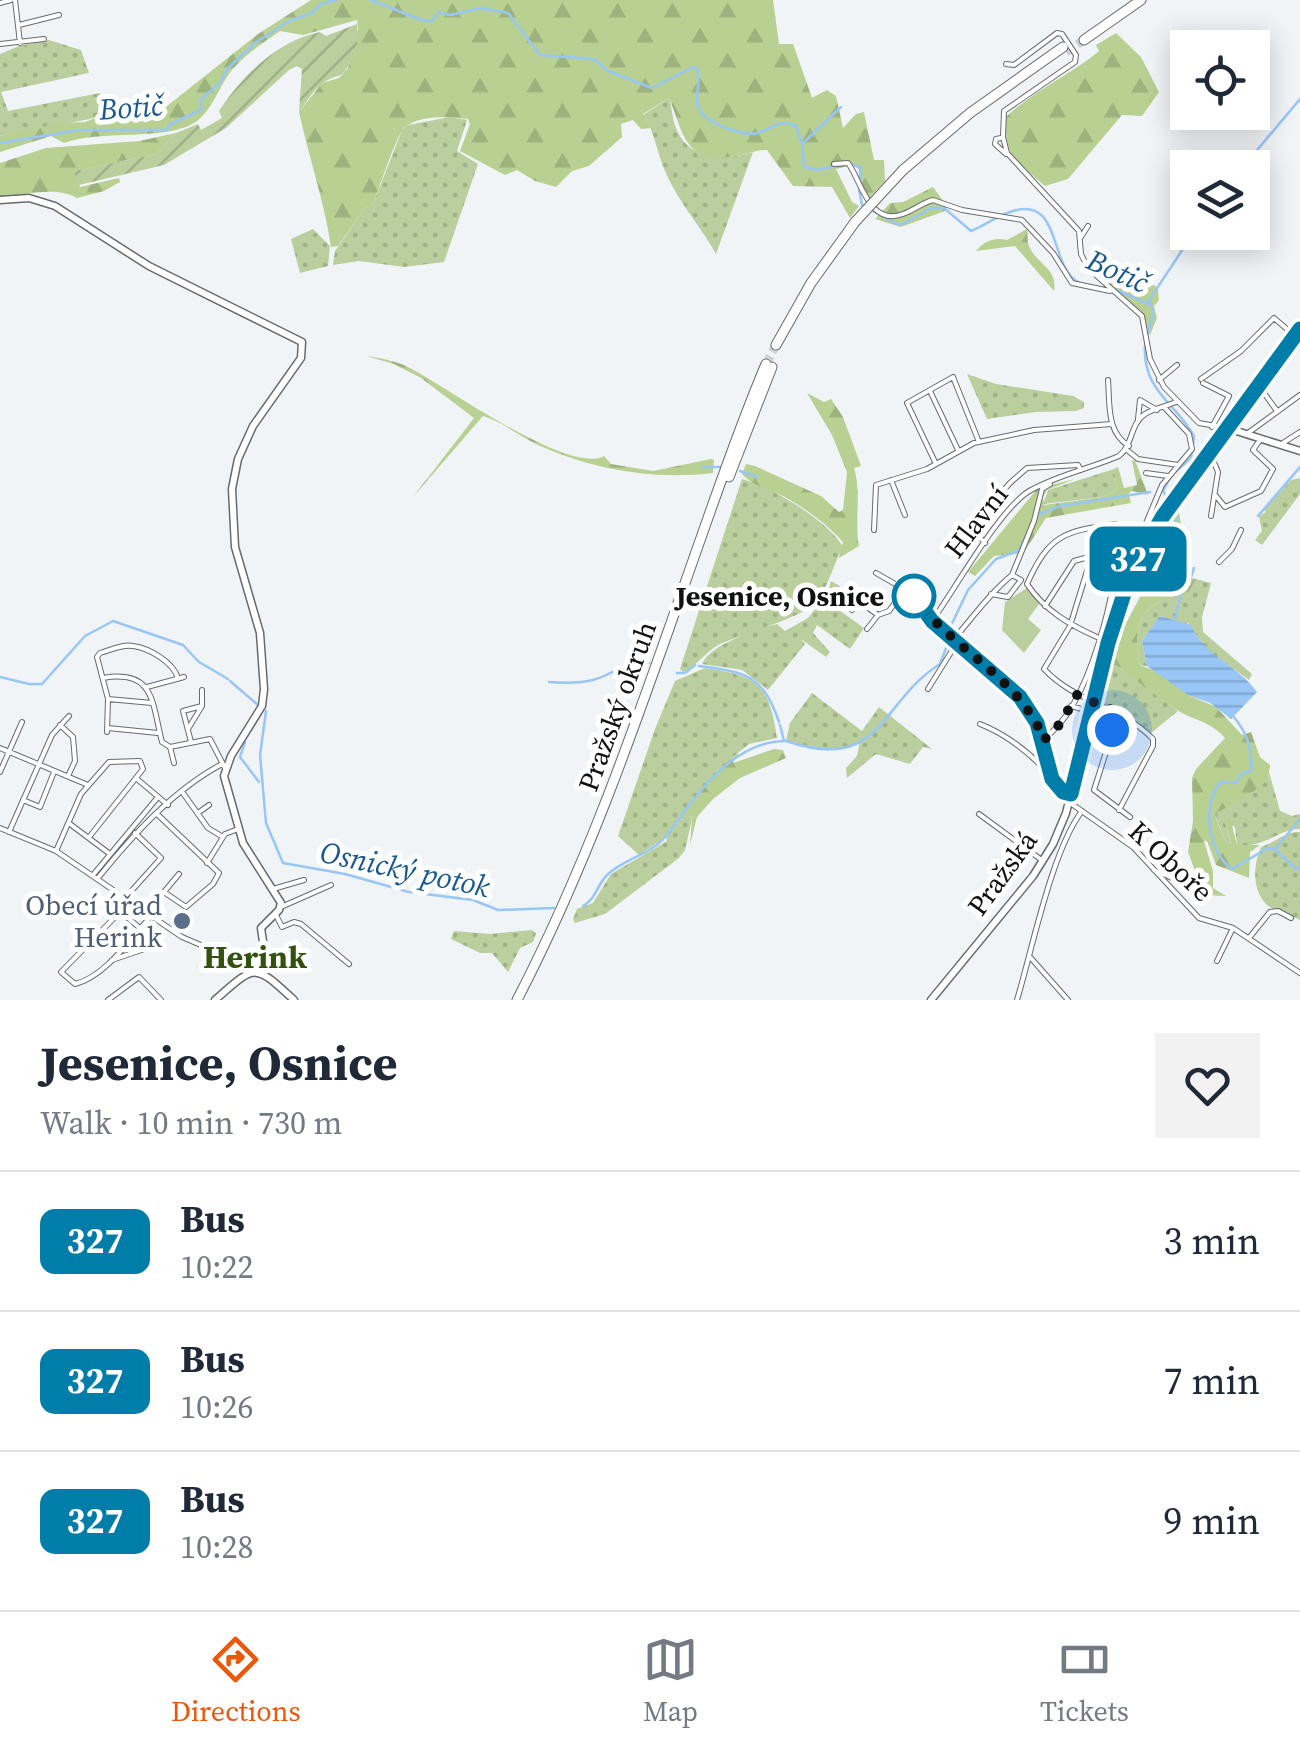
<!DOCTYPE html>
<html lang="en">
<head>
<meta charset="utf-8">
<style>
  :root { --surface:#fff; --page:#f2f2f3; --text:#1f2937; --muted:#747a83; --line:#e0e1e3; --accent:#ea580c }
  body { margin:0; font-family:"Source Serif 4",serif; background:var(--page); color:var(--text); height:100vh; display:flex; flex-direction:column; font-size:38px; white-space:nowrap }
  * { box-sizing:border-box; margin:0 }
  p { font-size:32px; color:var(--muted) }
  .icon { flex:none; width:55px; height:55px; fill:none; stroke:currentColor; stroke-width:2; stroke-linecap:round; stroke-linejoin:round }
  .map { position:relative; height:1000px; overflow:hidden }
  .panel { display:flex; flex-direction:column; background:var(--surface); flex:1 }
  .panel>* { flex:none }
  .badge { padding:0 20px; border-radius:15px; font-size:35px; line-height:65px }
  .buttons { position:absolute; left:1170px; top:30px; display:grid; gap:20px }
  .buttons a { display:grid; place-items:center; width:100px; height:100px; border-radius:0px; background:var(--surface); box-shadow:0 5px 25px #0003; font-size:50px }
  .you { position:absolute; width:50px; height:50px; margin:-25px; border:8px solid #fff; border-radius:50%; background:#1a73e8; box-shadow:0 0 0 15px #1a73e833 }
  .map>.badge { position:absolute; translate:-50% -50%; box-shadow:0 0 0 5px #fff }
  .round { display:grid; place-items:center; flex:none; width:105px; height:105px; border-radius:0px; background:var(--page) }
  .overview { display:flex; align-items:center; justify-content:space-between; height:170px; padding:0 40px }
  h1 { font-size:48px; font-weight:700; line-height:75px }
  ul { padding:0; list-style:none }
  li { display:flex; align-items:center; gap:30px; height:140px; padding:0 40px; border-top:2px solid var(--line) }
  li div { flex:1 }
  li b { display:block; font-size:38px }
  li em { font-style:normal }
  li .badge { min-width:110px; font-weight:700; text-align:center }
  .tabs { display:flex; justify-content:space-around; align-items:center; height:140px; border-top:2px solid var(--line); background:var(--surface); font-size:28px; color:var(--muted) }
  .tabs a { display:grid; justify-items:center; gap:5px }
  .tabs .current { color:var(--accent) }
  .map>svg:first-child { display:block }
  .grass { fill:url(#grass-dots) }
  .forest { fill:url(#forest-firs) }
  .garden { fill:url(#garden-furrows) }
  .pitch { fill:#bbce9e }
  .water { fill:url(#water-rules) }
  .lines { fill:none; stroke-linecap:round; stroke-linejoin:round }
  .stream { stroke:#98c6f7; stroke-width:2.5 }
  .highway-tunnel { stroke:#cfd2d5; stroke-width:9; stroke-dasharray:9 4.5; stroke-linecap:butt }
  .street-casing { stroke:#686a6d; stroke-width:6 }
  .secondary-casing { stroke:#686a6d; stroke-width:9 }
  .highway-casing { stroke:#686a6d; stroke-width:11 }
  .street { stroke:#fff; stroke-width:4 }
  .secondary { stroke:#fff; stroke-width:6 }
  .highway { stroke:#fff; stroke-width:9 }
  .highway-bridge-casing { stroke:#686a6d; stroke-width:11; stroke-linecap:butt }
  .highway-bridge { stroke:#fff; stroke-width:9 }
  .line-casing { stroke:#fff; stroke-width:22 }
  .line { stroke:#007da8; stroke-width:15 }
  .walk { stroke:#101112; stroke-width:10; stroke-dasharray:0 18 }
  .stop-dot { fill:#fff; stroke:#007da8; stroke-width:5 }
  .service-dot { fill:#5c6f8a; stroke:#fff; stroke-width:4 }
  .labels { text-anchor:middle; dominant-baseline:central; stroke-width:10; stroke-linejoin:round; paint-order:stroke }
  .street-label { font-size:28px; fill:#101112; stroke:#fff }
  .stop-label { font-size:28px; font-weight:bold; fill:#101112; stroke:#fff; text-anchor:end }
  .service-label { font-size:28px; fill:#4e5e75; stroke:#fff; text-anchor:end }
  .water-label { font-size:30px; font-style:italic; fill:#175892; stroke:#fff }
  .quarter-label { font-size:32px; font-weight:bold; fill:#325210; stroke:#fff }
</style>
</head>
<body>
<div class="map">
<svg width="1300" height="1000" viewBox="0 0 1300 1000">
  <defs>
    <pattern id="grass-dots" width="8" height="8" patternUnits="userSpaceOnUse" patternTransform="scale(2.5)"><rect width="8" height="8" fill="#bbce9e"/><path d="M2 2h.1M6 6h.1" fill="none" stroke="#a0b087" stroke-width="1.8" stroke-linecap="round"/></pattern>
    <pattern id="forest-firs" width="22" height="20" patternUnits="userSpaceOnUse" patternTransform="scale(2.5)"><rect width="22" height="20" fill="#b9d093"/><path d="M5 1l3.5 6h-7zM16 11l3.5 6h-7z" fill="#9eb27e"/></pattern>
    <pattern id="garden-furrows" width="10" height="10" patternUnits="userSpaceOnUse" patternTransform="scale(2.5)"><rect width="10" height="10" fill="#bbce9e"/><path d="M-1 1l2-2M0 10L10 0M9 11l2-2" fill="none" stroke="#a0b087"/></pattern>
    <pattern id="water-rules" width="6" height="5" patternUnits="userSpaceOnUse" patternTransform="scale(2.5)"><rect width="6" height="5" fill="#98c6f7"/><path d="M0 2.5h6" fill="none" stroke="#82a9d3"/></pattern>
  </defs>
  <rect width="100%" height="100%" fill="#f1f4f7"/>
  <path class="grass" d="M49,40L81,50L89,73L1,92L8,111L100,93L106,113L90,119L0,136V54L19,46Z
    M669,98C672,107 672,118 676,128C689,161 724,161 753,152L716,254C699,223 676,200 663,166C656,148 654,130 643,115Z
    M450,117L467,120L457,151L478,164L444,262L404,267L359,261L333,265L335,251L366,207L373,204L402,130L408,125Z
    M313,229L330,246L328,266L300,273L291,239Z
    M967,374L996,384L1073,396L1084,402V408L1076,411L1036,412L987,419Z
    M1114,469L1117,490L1103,497L1043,504L1048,490Z
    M1300,478V494L1262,545L1255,540L1262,531L1259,516L1266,512L1264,510L1291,480Z
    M742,479C770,486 830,522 843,547C833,565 828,588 815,603C803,617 740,635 720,644C706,651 695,668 683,672L680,669Z
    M1196,579L1211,583L1202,617L1203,632L1252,674L1249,680L1207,650L1188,623L1184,625L1161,616L1142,641L1147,666L1140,665C1136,648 1134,623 1148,610C1157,601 1164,600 1172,589L1179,588L1184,600Z
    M831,581L840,586L832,605L864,628L850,649L817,625L813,633L830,652L826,657L801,639L805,644L768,690L742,670L702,664C709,645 757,629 777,624L785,631L808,618L823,599L830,602L826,598Z
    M1111,665H1116L1178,711L1151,733C1136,721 1108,709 1098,697Z
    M705,668C758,676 769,683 777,738L749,744L728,761L681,814L686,812L692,819L685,850L679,858L605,914L575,923L573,919L577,909L593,903L611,874L667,841L666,837L639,855L618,836L655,729L675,681Z
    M812,693L862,731L879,707L932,749L923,747L910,764L876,754L847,778L846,768L857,756L860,741C835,756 813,750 786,741L790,723Z
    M1269,772L1280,811L1292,816L1300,814V829C1278,829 1266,848 1237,845L1235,827L1225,822L1231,845H1227L1214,813C1233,805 1249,790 1268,780Z
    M1300,832V920C1291,915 1277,912 1270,907C1251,894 1253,865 1261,847C1274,843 1286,831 1300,832Z
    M532,930L536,933L533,942L520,948L508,972L492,953H480L451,939L454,931L490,934Z"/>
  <path class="forest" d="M311,0H773L779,44H793L812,98L827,90L836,96L843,128L856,114L864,112L874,160H884L885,181L868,199L861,188L859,169L852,165L836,169L852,202L859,206L850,218L832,187L793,186L767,150C756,150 747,154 736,156C683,165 684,133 669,98L643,114L651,128L641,129L633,120L621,124L622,137L589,166L572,171L556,187L535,181L517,170L505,175L460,151L470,124L468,119C449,117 420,114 404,128C396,136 379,189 373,204L366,207L338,246L331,247C324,200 309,158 299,112L322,83L339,78L348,68L358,28L357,20L303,35L280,31C264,42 246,54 232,70C217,88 211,118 186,127C147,140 103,130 64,143L51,136L0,152V136L61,123L85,122L108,113L157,114L258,34Z
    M1116,33L1141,57L1159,92L1142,116L1122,115L1068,179L1045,186C1016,160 1004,159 1006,117C1034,90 1069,76 1099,51L1096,45Z
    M176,133L156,154L75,171L80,187L119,178L120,182L104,191L77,198C57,186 22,194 0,199V163L46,148L139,141Z
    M933,187L947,206L945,211L901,227L875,219L890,203L903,202Z
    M1027,229C1028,235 1027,241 1029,246C1037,265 1058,268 1054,291L1015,246L976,251C984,241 995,237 1007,240Z
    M1101,267C1117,279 1134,291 1154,285L1158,289L1159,300L1154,306L1157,318L1150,335L1141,311L1112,290L1097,274Z
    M366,356C381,358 397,361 410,368C445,386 570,476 604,456L611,464L653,471L711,459L714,460L713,473C653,480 593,470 538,445C519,436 503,422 483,416L413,497L474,418L421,378L394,364Z
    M807,393L824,402L831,399L843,417L861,466L854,468C862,494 854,520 859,546L839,558L843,542C827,524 806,509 785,497C770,489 752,486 742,474L746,464L755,466L821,496L839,512L843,510L847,472L832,435Z
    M1135,460L1148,495L1132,491L1129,493L1131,503L1046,518L1026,549L1017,554L994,556L975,576L968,572L1038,488L1075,479L1047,490L1043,497L1044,505L1103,497L1117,490L1114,469L1118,467L1124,488L1137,485L1132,461Z
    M1184,491L1178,506L1182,531L1170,558L1182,576L1196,579L1184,600L1177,599L1178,588L1173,589C1164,600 1157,601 1148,610C1134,623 1136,648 1140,665L1156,671L1188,695L1216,707L1242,735L1251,732L1260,757L1270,765L1268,780C1256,791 1229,807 1214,814L1227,845L1231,844L1225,822L1230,818L1237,845H1260L1250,852L1249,878L1216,865L1207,841H1204L1213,871V888L1226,896L1204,895L1188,852L1193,821L1192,778L1196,769L1225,738C1210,721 1195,721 1177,710C1156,696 1136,680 1116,665L1110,666L1098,697L1116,628L1124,627L1141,595L1160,576L1153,569L1139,570L1137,564L1163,518L1165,525L1152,549L1156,558L1165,561L1168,546L1177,530L1172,518L1166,514Z
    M774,749L783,750L786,758L740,778L713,799L697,817L690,845L692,818L683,811L728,761L739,753L733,763Z"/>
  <path class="garden" d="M357,24V53L352,56C343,83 338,71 322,84C313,90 306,103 299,112L302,69L297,66L289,70L226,128L164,165L79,185L74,171L156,154L176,133L198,124L201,130L222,118L219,111C242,76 278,40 320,32L326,36Z"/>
  <path class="pitch" d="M1027,588L1040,603L1028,619L1041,630L1024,653L1002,630L1005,602Z"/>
  <path class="water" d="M1160,616L1191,625C1205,657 1238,665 1257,692L1231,719L1210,703L1188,695L1147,666L1142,641Z"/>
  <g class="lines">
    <path class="stream" d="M371,0L421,20L432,21L439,12L450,15L481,8L508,13L540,55L594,59L608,71L652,88L693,67L697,69C702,84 693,97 699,109C706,123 743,137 758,133C774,128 777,118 796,126L802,144L804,167L817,170L841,165
      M0,143L79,130H167L169,125L201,110V99L220,83L226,70L255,43L289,21L312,13L321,4L336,0
      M802,144L841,107
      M849,164L860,167V181
      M1242,168L1300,99
      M859,189L862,205L896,224H903L931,208H944L971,231C986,225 998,215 1013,211C1063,196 1048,269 1080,283
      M1116,290L1151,305L1153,314L1147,337
      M1148,302L1194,232
      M1145,345C1142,391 1176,403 1194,436L1191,458L1175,472
      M703,467H721
      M740,471L757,477
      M1169,502L1163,491L1170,478
      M1173,508L1179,531L1170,545L1168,560L1188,586L1181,594L1174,623
      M1038,515L1060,506L1150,492
      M1258,516L1300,467
      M1188,586L1194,568
      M699,666C746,672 763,675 779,722
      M677,673H685L695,665
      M0,677L29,684H42L85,636L113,621L183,645L199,662L228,679
      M230,681L258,705
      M549,682C589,685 600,680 633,661L649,663
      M266,711L260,755L266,823L283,863L345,874L409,892L473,900L498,910L554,908
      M1233,716C1247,732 1253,749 1251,771L1242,773L1236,783L1221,782C1201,802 1208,854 1232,869L1268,848L1274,849L1296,869L1300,868
      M780,725L784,741
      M786,741C883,774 878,703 940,664L948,643L946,636L968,590L996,559L1018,551L1026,537
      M245,742L240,757L259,782
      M668,834C696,795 733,741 785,741
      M1276,848L1300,819
      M583,906C596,899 597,885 607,875C625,858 651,855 667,835"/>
    <path class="highway-tunnel" d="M1066,52L1084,40
      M766,364L776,345"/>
    <defs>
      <path id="street" d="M15,0L20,43
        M0,3L11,0
        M19,25L59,15
        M0,44L44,39
        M1006,64L1014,65L1057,33L1062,34L1076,55L1075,62L1004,111L1003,137L1007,153L1079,231L1081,254L1088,268L1142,316L1150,359L1164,387L1199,423L1227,428
        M1001,138L996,139L995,144L1006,154
        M834,164L848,163C861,180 869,227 903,214C914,210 922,203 933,200L962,210L1022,220L1053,253L1072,283L1110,291
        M1081,237L1088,226
        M1201,379L1241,351L1274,318L1295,336
        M1108,380C1110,404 1106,432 1129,446
        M1159,380L1177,365
        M1203,383L1229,396L1212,427
        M1259,386L1277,411
        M930,391L958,450
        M1138,419L1140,400L1157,410
        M1248,433L1300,395
        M1283,443L1300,432
        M1127,450L1138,459L1178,465
        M1210,453L1218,472L1211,516
        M936,464L907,403L953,377L979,442
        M1146,473L1168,476
        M891,480L905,515
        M1216,496L1225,507L1261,491L1273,469L1253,450L1260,440
        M1144,528L1162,485L1192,449L1189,434L1164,407
        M874,530L876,485L927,469L974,443L1034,430L1112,424
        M985,543L971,528L1010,483L1027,468L1078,465L1081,470
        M1091,558L1070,626L1044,669C1077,704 1120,705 1153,739V746L1119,810
        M1219,562L1232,549L1241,530
        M876,573L902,588
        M1012,575L1034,521L1042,489L1050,484
        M905,589L906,585H911L910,591C918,601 924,613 933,622C969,655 1018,681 1039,727C1049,749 1045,785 1071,794
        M1045,606L1074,561L1085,558L1119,560
        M852,610L860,602L878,615
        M932,621C954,591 1001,506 1031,490C1058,475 1091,468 1119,456C1133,445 1130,424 1145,414C1154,408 1167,406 1176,402
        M867,629L878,615L889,611L905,589
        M954,639C973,617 990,593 1012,575L1021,580L1008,597L991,594
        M103,678C155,669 152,703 162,742L170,747L210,739L225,768
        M147,687L184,677
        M928,689L958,641
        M202,690V706
        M108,699L152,703
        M1071,706L1085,710
        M1118,714L1094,790L1130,817
        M980,724C1008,735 1030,753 1050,775
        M60,725L73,737L75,761L68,776
        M108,728L158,733
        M188,729L202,706L183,711L191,742
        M107,732L108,699L97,657L100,653C110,650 122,644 133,646C149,648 173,662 178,678
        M1043,739C1091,708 1118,584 1120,530L1115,524C1064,531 1049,535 1027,584C1045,611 1070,625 1099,638
        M170,747L174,763
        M0,748L88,785
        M0,772L22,722
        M137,779L168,805
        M183,793L208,828L223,837
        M23,800L40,807L54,772
        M1069,802L1133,847L1199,918L1233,928L1300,973
        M198,813L209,805
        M979,814L1043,861
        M70,824L110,854
        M0,828L56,851L182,937L229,957L249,972
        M9,832L52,735L69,716
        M56,851L81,794L109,762L140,761L143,769L90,836
        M207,863L225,834L238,829
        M1154,870L1188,885L1207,898
        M93,875L158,797
        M98,878C132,836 173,790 222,764
        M273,889L304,880
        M164,892L179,874
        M126,897L161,858L135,833
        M281,907L331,885
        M146,911L164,892L186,907L213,884L219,873L157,814
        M275,913L282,927L294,922L301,924L349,964
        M152,915C131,938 105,977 75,984L61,972L119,913H122L159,944
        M1249,938L1270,912L1278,911L1291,918
        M1030,957L1068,1000
        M112,960L159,944
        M1217,961L1233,928
        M108,1000L139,977L161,1000
        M1017,1000C1032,950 1052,850 1082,811"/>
      <path id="secondary" d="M0,200L29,198L55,206L149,266L302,342L301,358L253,426L238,459L232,489L235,547L260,633L264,689L262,706L231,756L224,776L243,843L281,903L279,910L261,928L266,962L264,973
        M1227,428L1300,451
        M215,1000C256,964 254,963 294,1000
        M931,1000L1033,876L1053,844L1066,813L1109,643L1133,569L1163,516L1300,329"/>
      <path id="highway" d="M1084,40L1141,0
        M903,170L970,113L1063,47
        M776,345L811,283L855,222
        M729,477L772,367
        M517,1000C592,856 643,702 697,549C719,487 740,425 766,364"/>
    </defs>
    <use href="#street" class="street-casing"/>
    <use href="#secondary" class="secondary-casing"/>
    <use href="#highway" class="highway-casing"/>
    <use href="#street" class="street"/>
    <use href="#secondary" class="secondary"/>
    <use href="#highway" class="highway"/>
    <defs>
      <path id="highway-bridge" d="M855,222L903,170"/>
    </defs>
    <use href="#highway-bridge" class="highway-bridge-casing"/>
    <use href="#highway-bridge" class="highway-bridge"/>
  </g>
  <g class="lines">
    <defs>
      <path id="line" d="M906,586L905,590H910L932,621L1020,697L1037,723L1052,779L1063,792L1071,794L1108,643L1132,569L1163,516L1300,329"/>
    </defs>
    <use href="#line" class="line-casing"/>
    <use href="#line" class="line"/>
    <path class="walk" d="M914,596C951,650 1019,676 1044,740L1060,724L1077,695L1119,713L1112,730"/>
  </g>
  <circle class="stop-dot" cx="914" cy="596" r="20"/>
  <circle class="service-dot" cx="182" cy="921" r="10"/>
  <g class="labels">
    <g class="street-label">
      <text transform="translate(976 521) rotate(-52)">Hlavní</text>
      <text transform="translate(617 706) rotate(-70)">Pražský okruh</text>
      <text transform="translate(1171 861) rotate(43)">K Oboře</text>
      <text transform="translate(1002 873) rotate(-54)">Pražská</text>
    </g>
    <g class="stop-label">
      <text x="884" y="596">Jesenice, Osnice</text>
    </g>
    <g class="service-label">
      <text x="162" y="905">Obecí úřad<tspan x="162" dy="32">Herink</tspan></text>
    </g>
    <g class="water-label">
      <text transform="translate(131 107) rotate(-4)">Botič</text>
      <text transform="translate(1118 271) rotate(24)">Botič</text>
      <text transform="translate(405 869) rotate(12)">Osnický potok</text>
    </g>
    <g class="quarter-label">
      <text x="255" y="957">Herink</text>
    </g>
  </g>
</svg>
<div class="buttons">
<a><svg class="icon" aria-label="locate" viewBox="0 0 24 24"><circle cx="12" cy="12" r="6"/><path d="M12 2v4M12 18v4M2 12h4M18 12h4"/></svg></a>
<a><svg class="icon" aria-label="layers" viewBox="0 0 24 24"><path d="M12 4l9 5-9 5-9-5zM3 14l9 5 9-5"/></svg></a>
</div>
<div class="you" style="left:1112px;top:730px"></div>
<b class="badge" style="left:1138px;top:559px;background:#007da8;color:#fff">327</b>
</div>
<section class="panel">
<div class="overview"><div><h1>Jesenice, Osnice</h1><p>Walk · 10 min · 730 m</p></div><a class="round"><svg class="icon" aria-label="heart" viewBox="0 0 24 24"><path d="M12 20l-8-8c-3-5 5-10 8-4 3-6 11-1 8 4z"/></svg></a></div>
<ul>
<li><span class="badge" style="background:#007da8;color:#fff">327</span><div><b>Bus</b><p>10:22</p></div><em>3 min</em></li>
<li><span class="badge" style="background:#007da8;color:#fff">327</span><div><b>Bus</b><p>10:26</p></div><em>7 min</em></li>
<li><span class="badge" style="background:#007da8;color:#fff">327</span><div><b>Bus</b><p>10:28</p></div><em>9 min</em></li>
</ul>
</section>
<nav class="tabs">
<a class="current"><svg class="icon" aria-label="directions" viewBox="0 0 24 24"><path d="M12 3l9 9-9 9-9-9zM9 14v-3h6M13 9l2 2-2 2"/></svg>Directions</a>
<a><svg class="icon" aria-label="map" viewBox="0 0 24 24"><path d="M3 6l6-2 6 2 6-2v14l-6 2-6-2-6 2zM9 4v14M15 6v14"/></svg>Map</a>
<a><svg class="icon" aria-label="tickets" viewBox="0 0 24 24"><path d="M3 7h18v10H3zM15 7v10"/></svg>Tickets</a>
</nav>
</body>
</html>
